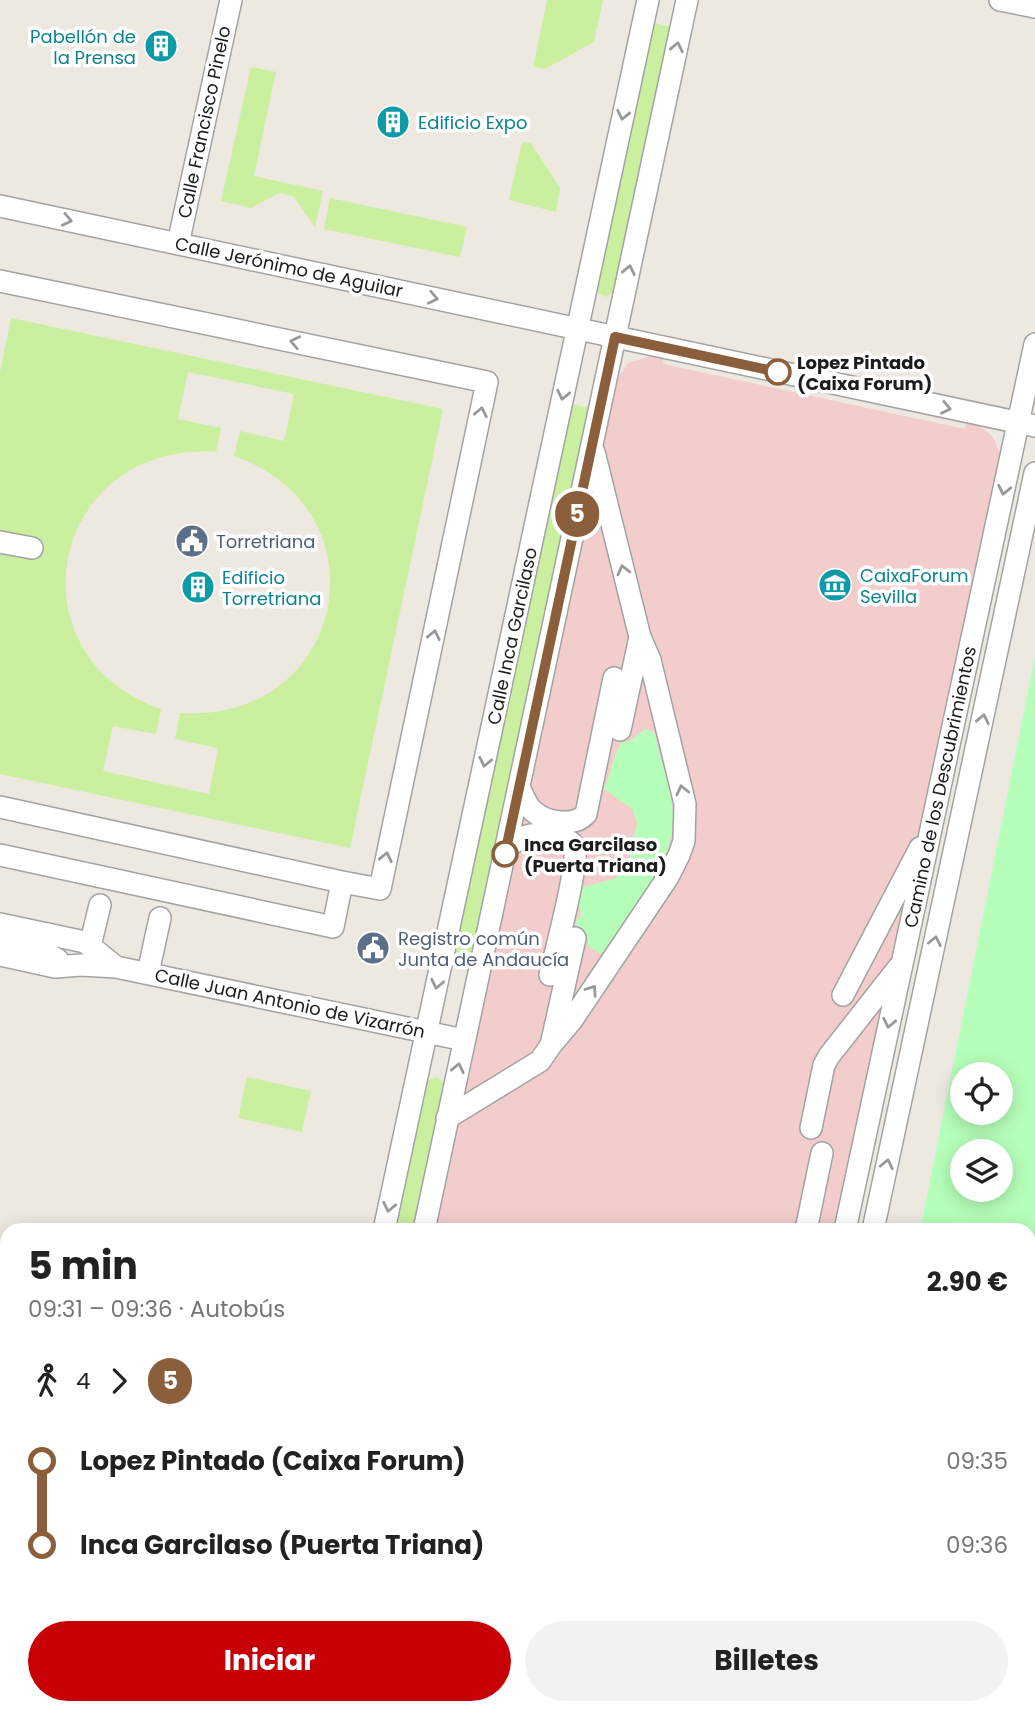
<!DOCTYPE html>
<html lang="es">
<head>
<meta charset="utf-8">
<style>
  :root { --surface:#fff; --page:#f2f2f2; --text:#222; --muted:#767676; --accent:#c70006 }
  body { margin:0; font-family:Poppins,sans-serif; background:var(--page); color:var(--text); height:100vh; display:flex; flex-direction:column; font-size:26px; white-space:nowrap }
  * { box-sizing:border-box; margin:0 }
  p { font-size:23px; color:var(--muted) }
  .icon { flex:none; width:38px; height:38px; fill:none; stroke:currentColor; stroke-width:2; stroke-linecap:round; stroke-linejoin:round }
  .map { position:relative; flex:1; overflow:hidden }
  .side { position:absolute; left:0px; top:1223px; width:1036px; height:492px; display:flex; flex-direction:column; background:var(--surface); border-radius:21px 21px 0 0; box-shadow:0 4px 18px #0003 }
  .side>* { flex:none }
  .badge { padding:0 14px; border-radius:23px; font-size:24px; line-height:46px }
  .controls { position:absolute; left:950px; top:1062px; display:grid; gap:14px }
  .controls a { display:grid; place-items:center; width:63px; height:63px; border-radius:50%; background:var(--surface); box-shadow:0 4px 18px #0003; font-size:35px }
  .map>.badge { position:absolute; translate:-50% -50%; box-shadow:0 0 0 4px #fff }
  .legs { display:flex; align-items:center; gap:10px; height:77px; padding:0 28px; font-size:23px }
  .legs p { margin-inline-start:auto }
  .headline { display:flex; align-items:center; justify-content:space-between; height:119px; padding:0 28px }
  h1 { font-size:38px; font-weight:700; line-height:52px }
  .action { display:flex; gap:14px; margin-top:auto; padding:14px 28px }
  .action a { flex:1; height:80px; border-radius:42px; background:var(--accent); color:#fff; font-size:28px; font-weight:700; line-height:80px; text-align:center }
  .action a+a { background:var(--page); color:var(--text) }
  ul { padding:0 28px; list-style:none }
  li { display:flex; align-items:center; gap:24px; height:84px; font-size:26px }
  li i { display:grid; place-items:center; width:10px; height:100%; margin:0 9px; background:currentColor }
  li i::after { content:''; width:18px; height:18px; margin:-9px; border:5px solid; border-radius:50%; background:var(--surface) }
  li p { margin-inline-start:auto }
  li:first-child i { background:linear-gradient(#0000 50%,currentColor 0) }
  li:last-child i { background:linear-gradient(currentColor 50%,#0000 0) }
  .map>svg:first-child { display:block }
  .commercial { fill:#f2cdcc }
  .grass { fill:#c9ef9f; fill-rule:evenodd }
  .park { fill:#b6ffba; fill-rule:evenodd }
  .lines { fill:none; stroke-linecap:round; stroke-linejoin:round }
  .minor-casing { stroke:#a3a3a3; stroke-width:24 }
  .major-casing { stroke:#935e00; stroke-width:31 }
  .minor { stroke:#fff; stroke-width:21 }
  .major { stroke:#ffce94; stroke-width:28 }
  .oneway { stroke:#999 }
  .line-1-casing { stroke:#fff; stroke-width:16 }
  .line-1 { stroke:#8b5e3c; stroke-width:10 }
  .stop-1-dot { fill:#fff; stroke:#8b5e3c; stroke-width:3.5 }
  .labels { text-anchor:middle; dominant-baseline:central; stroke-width:7; stroke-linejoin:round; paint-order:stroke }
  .culture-label { font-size:18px; fill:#0d838f; stroke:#fff; text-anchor:start }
  .street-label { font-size:18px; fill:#1c1c1c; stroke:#fff }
  .stop-label { font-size:18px; font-weight:bold; fill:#1c1c1c; stroke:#fff; text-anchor:start }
  .service-label { font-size:18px; fill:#4e5e75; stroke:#fff; text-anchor:start }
</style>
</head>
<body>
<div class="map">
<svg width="1035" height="1714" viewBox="0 0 1035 1714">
  <rect width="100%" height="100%" fill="#eee9e0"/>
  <path class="commercial" d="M650,356L664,358L663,364L965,429L967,421L985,430L993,437L1000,453L999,464L903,917L895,941L884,1004L835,1230H434L616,381L628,363Z"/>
  <path class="grass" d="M547,0H603L594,42L545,69L533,67Z
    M653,23L672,27L615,291L606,297L599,294L597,286Z
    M251,67L276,72L254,176L323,191L315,227L293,196L279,193L251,208L221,201Z
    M522,142L531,143L560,188L556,212L509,200Z
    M330,198L467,227L460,257L324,229Z
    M11,318L443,409L350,848L0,774V372ZM188,372L294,394L284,441L240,431L234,456C390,511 345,724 180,713L175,739L218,748L209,794L103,771L113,726L156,734L161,709C6,654 51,441 216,452L221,428L178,419Z
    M571,404L590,408L473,956L454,952Z
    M247,1077L311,1091L302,1132L238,1118Z
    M437,1077L443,1082L445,1087L414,1230H394L425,1084L428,1080Z
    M0,1346L7,1348V1708H457L460,1714H0Z"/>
  <path class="park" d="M1035,656V1563L1029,1562V1230H920ZM962,1074H1001V1113H962ZM962,1152H1001V1190H962Z
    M644,729L654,732C660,759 672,789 673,817C675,862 626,918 601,954L588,946V936L575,923L581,915L578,900L583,887L614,879L627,867L637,823L633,810L604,789C611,774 613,757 621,743L632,740Z"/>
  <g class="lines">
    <defs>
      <path id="minor" d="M1000,0L1035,7
        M0,206L1035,426
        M178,244L231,0
        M0,281L487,382L380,889L342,882L333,927L0,855
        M0,542L32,548
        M620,730L640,637
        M519,787C523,795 526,805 533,811C546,823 574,827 586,814L614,678
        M0,807L342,882
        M505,850C518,837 530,832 549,835C558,837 569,838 574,846C581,857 554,957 550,975
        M0,924L85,942L116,967
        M0,940L33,946L58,960
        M90,946L100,905
        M0,955L55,967L81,965L116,967L464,1040
        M148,973L160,918
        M843,995L920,848
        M551,1045L572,1020L668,877L679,855L684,841L685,804L650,660L640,637L594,452
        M447,1118L540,1061L551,1045L575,938
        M811,1128L824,1065L829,1056L899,967
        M384,1230L648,0
        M424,1230L687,0
        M806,1230L822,1153
        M845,1230L1035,344
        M873,1230L1035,473
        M0,1314L7,1315
        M635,1714L645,1708"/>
      <path id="major" d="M1029,1630L1035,1631
        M1029,1693L1035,1692
        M495,1708L497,1714
        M989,1708L990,1714
        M875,1714L919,1708"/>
    </defs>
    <use href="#minor" class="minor-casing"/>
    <use href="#major" class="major-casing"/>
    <use href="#minor" class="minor"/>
    <use href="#major" class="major"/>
  </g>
  <defs><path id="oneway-chevron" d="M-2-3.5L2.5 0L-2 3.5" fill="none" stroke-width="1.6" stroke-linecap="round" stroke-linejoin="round" transform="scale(1.75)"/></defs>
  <g class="oneway">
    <use href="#oneway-chevron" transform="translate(677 47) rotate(-78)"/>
    <use href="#oneway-chevron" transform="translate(623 115) rotate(102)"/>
    <use href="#oneway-chevron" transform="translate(67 220) rotate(12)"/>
    <use href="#oneway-chevron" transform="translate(629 270) rotate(-78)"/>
    <use href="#oneway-chevron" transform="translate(433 298) rotate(12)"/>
    <use href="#oneway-chevron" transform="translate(295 342) rotate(-168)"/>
    <use href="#oneway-chevron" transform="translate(563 395) rotate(102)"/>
    <use href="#oneway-chevron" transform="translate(946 408) rotate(12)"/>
    <use href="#oneway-chevron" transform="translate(481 412) rotate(-78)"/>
    <use href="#oneway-chevron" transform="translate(1004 490) rotate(102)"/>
    <use href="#oneway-chevron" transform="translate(623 570) rotate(-104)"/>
    <use href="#oneway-chevron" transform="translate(434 635) rotate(-78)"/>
    <use href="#oneway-chevron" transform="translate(983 719) rotate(-78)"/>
    <use href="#oneway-chevron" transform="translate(485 762) rotate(102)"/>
    <use href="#oneway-chevron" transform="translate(682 790) rotate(-103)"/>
    <use href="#oneway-chevron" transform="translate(386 857) rotate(-78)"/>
    <use href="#oneway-chevron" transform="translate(935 941) rotate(-78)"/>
    <use href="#oneway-chevron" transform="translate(437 984) rotate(102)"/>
    <use href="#oneway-chevron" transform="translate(592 990) rotate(-56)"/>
    <use href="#oneway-chevron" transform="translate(889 1023) rotate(102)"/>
    <use href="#oneway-chevron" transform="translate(458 1068) rotate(-78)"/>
    <use href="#oneway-chevron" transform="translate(887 1164) rotate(-78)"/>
    <use href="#oneway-chevron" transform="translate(389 1207) rotate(102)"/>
  </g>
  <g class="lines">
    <defs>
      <path id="line-1" d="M505,854L615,337L778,372"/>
    </defs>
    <use href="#line-1" class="line-1-casing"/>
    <use href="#line-1" class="line-1"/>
  </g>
  <defs>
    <symbol id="building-disc" viewBox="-11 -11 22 22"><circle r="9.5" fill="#0f9aa8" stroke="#fff"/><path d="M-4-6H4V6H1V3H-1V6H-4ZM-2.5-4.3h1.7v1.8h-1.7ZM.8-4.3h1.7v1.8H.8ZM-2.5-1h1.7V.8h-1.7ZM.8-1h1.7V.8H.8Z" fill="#fff"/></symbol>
    <symbol id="civic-disc" viewBox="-11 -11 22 22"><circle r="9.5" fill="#5c6f8a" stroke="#fff"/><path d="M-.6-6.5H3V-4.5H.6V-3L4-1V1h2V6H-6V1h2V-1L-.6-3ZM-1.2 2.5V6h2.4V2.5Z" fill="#fff"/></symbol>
    <symbol id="museum-disc" viewBox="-11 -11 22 22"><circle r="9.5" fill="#0f9aa8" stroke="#fff"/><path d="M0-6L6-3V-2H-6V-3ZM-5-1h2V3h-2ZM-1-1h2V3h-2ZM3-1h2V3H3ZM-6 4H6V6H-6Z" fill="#fff"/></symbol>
  </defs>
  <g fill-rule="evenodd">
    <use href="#building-disc" x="142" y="27" width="38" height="38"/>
    <use href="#building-disc" x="374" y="103" width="38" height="38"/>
    <use href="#civic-disc" x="173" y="522" width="38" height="38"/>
    <use href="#museum-disc" x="816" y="566" width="38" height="38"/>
    <use href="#building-disc" x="179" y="568" width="38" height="38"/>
    <use href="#civic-disc" x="354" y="929" width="38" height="38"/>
  </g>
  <g class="stop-1-dot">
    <circle cx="778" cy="372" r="12"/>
    <circle cx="505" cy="854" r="12"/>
  </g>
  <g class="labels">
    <g class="culture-label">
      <text x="136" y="36" text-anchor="end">Pabellón de<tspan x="136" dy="21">la Prensa</tspan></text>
      <text x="418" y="122">Edificio Expo</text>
      <text x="860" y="575">CaixaForum<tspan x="860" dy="21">Sevilla</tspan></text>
      <text x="222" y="577">Edificio<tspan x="222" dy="21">Torretriana</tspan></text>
    </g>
    <g class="street-label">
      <text transform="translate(204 122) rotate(-78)">Calle Francisco Pinelo</text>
      <text transform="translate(289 267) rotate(12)">Calle Jerónimo de Aguilar</text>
      <text transform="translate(512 636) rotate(-78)">Calle Inca Garcilaso</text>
      <text transform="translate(940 787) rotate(-78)">Camino de los Descubrimientos</text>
      <text transform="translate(290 1003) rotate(12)">Calle Juan Antonio de Vizarrón</text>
    </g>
    <g class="stop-label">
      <text x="797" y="362">Lopez Pintado<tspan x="797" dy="21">(Caixa Forum)</tspan></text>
      <text x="524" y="844">Inca Garcilaso<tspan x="524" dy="21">(Puerta Triana)</tspan></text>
    </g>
    <g class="service-label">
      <text x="216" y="541">Torretriana</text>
      <text x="398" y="938">Registro común<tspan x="398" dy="21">Junta de Andaucía</tspan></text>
    </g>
  </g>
</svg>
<div class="controls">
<a><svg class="icon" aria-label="locate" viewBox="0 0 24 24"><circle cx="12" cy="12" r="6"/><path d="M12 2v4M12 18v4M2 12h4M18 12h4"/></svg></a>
<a><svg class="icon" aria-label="layers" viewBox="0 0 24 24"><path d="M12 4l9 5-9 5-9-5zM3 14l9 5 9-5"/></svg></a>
</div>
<b class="badge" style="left:577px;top:514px;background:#8b5e3c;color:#fff">5</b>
<section class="side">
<div class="headline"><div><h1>5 min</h1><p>09:31 – 09:36 · Autobús</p></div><b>2.90 €</b></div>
<div class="legs"><svg class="icon" aria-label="walk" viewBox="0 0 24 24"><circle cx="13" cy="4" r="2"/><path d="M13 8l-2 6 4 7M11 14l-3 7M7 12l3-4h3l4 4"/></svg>4<svg class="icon" aria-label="forward" viewBox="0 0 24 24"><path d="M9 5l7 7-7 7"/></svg><b class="badge" style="background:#8b5e3c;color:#fff">5</b></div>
<ul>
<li><i style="color:#8b5e3c"></i><b>Lopez Pintado (Caixa Forum)</b><p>09:35</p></li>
<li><i style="color:#8b5e3c"></i><b>Inca Garcilaso (Puerta Triana)</b><p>09:36</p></li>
</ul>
<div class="action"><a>Iniciar</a><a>Billetes</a></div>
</section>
</div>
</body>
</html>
